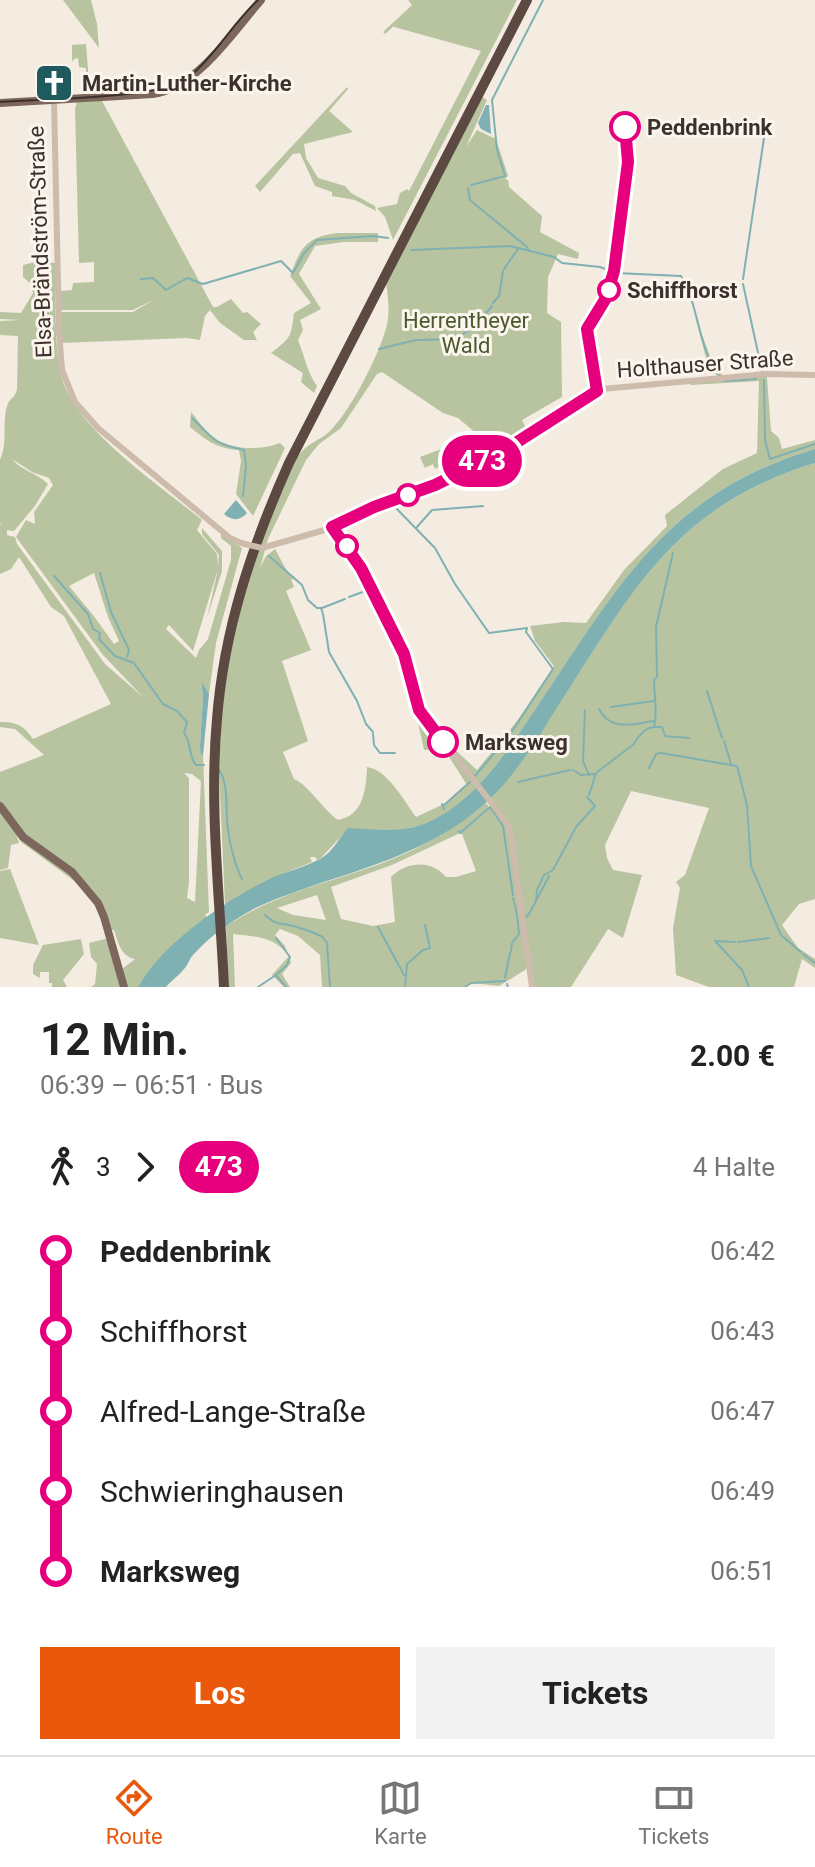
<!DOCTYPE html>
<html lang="de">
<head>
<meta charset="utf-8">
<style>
  :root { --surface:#fff; --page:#f2f2f2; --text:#222; --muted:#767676; --line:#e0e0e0; --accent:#ea580c }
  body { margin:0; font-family:Roboto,sans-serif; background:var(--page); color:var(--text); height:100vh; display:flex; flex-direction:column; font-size:30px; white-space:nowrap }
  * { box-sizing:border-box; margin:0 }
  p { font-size:26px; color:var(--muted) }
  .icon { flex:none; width:44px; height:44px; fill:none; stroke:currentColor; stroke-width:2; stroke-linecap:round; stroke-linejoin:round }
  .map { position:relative; height:987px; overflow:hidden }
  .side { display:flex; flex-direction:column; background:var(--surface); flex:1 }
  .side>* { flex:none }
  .badge { padding:0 16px; border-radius:26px; font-size:28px; line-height:52px }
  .map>.badge { position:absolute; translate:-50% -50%; box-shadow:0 0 0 4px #fff }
  .legs { display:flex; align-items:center; gap:12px; height:88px; padding:0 40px; font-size:26px }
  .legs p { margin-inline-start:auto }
  .overview { display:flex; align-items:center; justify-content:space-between; height:136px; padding:0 40px }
  h1 { font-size:44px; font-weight:700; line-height:60px }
  .button { display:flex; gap:16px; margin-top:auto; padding:16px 40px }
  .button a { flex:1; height:92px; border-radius:0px; background:var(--accent); color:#fff; font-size:32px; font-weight:700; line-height:92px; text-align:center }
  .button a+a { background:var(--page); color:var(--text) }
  ul { padding:0 40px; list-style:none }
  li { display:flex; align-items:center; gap:28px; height:80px; font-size:30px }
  li i { display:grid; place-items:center; width:12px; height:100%; margin:0 10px; background:currentColor }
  li i::after { content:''; width:20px; height:20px; margin:-10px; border:6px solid; border-radius:50%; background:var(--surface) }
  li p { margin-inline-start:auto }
  li:first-child i { background:linear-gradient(#0000 50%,currentColor 0) }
  li:last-child i { background:linear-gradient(currentColor 50%,#0000 0) }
  .tabs { display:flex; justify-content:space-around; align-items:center; height:112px; border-top:2px solid var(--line); background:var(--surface); font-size:22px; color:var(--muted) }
  .tabs a { display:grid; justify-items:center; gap:4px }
  .tabs .active { color:var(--accent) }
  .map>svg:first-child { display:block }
  .green { fill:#b8c4a0; fill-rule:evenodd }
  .water { fill:#7fb0b2 }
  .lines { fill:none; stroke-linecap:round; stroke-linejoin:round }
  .stream { stroke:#7fb0b2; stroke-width:2 }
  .minor { stroke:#cdbbac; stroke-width:6 }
  .major { stroke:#7d675c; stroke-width:8 }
  .highway { stroke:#5c4a42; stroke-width:10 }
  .tram { stroke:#3b302b; stroke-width:2 }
  .minor-bridge { stroke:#cdbbac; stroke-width:6 }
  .line-1-casing { stroke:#fff; stroke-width:18 }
  .line-1 { stroke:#e6007e; stroke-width:12 }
  .stop-1-dot { fill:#fff; stroke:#e6007e; stroke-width:4 }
  .labels { text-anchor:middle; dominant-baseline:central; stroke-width:6; stroke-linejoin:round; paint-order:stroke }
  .poi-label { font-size:22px; font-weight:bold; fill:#3b302b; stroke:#fbf5ee; text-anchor:start }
  .stop-label { font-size:22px; font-weight:bold; fill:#3b302b; stroke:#fbf5ee; text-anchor:start }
  .street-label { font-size:22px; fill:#3b302b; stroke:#fbf5ee }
  .park-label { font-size:22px; fill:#4a5a2e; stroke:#fbf5ee }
</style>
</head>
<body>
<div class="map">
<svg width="815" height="987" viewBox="0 0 815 987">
  <rect width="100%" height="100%" fill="#f4ebe1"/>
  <path class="green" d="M63,0H91L97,24L99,48Z
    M408,0H517L393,240L385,217L377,208L397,204L400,193L407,189L409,191L481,51L394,27L395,25L385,34L383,32L412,5Z
    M86,44L89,82L85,80L86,83H83L82,74H86V68L79,67L78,58L74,59L72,62V45Z
    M347,87L348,89L329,111L353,132L304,144L306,158L318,178L345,186L351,193L375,206L376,211L355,200L332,196V192L315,186L300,153L293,154L260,192L255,186Z
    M481,96L487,100L466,147L477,130L496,139L508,176L505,179L508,180L509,187L542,216L540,232L579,253L578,259L558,254L548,277L547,313L561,322L562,397L522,420L529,435L500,453L458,418L443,413L382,372L377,374L341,428L319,444L306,460L268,539L260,568L266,556L275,549L288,573L297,580L291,579L294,587L286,591L311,650L282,661L308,741L283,752L294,779C310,786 321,808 338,820C364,815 366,789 367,767C388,770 404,801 416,817L444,804L467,785L446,752L453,748L477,770L517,721L554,666L535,641L530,626L564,622L586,623L624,570L667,526L665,515L723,469L757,453L759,381L691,385L690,383L718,377L708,365L694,313L712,362L727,380L764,374L767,378L771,431L779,438L782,449L815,440V449C665,493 616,590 534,711C505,754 476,801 426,823C403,833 373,829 348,829L321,858L317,860L315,857H310L312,862L265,881L225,905L219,770L223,686L250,568L295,460C309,440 320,442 332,429C353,406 379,355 387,325C390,311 388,296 386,282Z
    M101,99L213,307H217L231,299L243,313L247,312L261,324L253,332L257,340H244L220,323L210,310L205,316L200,340L187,338L61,343L60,312H133L155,299L133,310H61V291L72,290L73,283L94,282V262L79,263L75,109L77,101Z
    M662,124L704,128V132H662Z
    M338,233H378V242H344L315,246L299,274L321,309L300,320L303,330L298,340C305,357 307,372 317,386L314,393L301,382L303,373L271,353C292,337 291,336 294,313L311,303L290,276C301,247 306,237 338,233Z
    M39,261L55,263C56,295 54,347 61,375C74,429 160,485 202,520L197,530L217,554L218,565L219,555L202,534V528L222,551V571L207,618L218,569L193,651L169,625L166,629L196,658L199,650L208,639L231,560V546L221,538V534L242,548L216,643L209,694L201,682L203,696L200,747L203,755L209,912L205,915L207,918C181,939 154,957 138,987H127L122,969L135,959C121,957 118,942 114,930H109L92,894L21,842L0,803V772L44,755L15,729L0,727V722C15,721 25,726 33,739L111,704L64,616L51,607L19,557L11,569L0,574V524L3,526L0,523V460C8,443 2,423 7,406C9,398 15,399 17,389L18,336L0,335V321L21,320L0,319V312L21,313L33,293L31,284L23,277V265ZM12,459L32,472L49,478L53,485L34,512L35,524L26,520L16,537L103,655L143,697L105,664L17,544L15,537L7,535V530L14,531L35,506L48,484C39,474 20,470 12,459ZM94,573L108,617L119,641L114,644L93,615L69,586ZM184,773L192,774L201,781L195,902L187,898L189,882V778Z
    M191,412C197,419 204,430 212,437C229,450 261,451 280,443L285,448L253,516L236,494L241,461L239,450C217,449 206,440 190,427Z
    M444,448L456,450L459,453L457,458L435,469L433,464L425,468L420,457Z
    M815,463V899L799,904L782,925L798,948L815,959V968L802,959L794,987H709L676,975L673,928L680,888L676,882L685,875L709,808L631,791L605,845L607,858L613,870L642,875L623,938L608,929L571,987H532L528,968L532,960L525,970L499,986L473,983L465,987H322L320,955L298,936L280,929L275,935L285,946L291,963L282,974L290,987H284L272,975L289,956C274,936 257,937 233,934L235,987H228L226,926C285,887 350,880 413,850C440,837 463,821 486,803L489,807L494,803L491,797C518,769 538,736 559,703C632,590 677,505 815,463ZM458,834H462L476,871L456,877H446C431,859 406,862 391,877L395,922L373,926L341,919L331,887L392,865ZM317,895L326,920L293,915L277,908Z
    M420,716L445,749L424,750L417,718Z
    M0,810L16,833L19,843L11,845L8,868L0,870Z
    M10,869L39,945L0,938V871Z
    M81,939L84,954L63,980L67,987H52V983H49V972H40V978L33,974V965L43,945Z
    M105,939L109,940L122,987H91L95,984L97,964L91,957L89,943Z"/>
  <path class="water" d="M486,105H489L491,134L481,129L478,123Z
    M815,449V463C676,505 631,592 558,706C535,742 514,779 481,807C432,849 372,866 312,886C291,894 270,900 250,911C230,922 209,937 193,955C190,958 189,962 187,965C182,973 172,980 166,987H138C160,945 226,900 269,879C285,872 305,867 320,859C333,852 338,839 348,828C373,829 403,833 426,823C476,801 505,754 534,711C616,590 665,493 815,449Z
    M236,500L247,513C240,521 232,521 224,514Z
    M201,681L209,694L203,755L201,754L200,747L203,696Z"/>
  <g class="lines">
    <path class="stream" d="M471,185L505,176L497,150L492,100L543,0
      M468,188L470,200L527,247L529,251
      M411,250L510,246L554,257L562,263L600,267L616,273L681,276C700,308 697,346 719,375
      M504,269L518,249
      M141,279L153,278L166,290L187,278L203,284L281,261L293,273L304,253L317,240L373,236L388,238
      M743,279L764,138
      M743,284L762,371
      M493,303L499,296L503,271
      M462,335L475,326L492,306
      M457,337L460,335
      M418,340L454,339
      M379,349L416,340
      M764,380L765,440L770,459L815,444
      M725,381L756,379
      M192,418C214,439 212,443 244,450L246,466L243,496
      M392,504L435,548L455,584L489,633L527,628L526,632L553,669L509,736L474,777
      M417,527L432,510L483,506
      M269,556L302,585L308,600L317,608
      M100,573L111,612L129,650L127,657
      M54,576L88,614L93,629L100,633L99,639L115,656L134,663L163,704L177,711L187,722L184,733C192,743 188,756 196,765H204
      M349,597L368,590
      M318,608H321L323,614L329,652L357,701L366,724L373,732
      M322,608L345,599
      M707,691L722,738
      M611,707L654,701
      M599,709C611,732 633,724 654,721
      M585,710L583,761L589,775
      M654,727H662L665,736L689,738
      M373,734L374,745L380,753H395
      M724,741L731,764
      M649,768L656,754L661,753L737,766L747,805L751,866L781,935L801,952
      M219,770C228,783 226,804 227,819C228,837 234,864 242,879
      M573,770L581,775L595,774
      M518,782L570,770
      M589,795L596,773L634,744C636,739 645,727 654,727C658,711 654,696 654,679L657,677L656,627L673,553
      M442,804L444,809
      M443,806L471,781
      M459,831L460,833L490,807L503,826L513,895
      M536,901L549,876
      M265,915C278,927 282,922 297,927C304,929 315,933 323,937L327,943L330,987
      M524,919L529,914L536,901L537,890L544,875L553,870L576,827L595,806L587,797
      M378,927L404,975
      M735,942L715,941L742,970L749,987
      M738,942L769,938
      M511,951L512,943L519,934C518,923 517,909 513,898
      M803,954L815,963
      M276,975L287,965L290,957L276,938
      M505,978L510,953
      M507,984L508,987
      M258,987L276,975L286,987
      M405,987L407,964L423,950L430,948L425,925
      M465,987L471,983L505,981"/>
    <path class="minor" d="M54,99L59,331L62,370L75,402L98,428L230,538L241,543
      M332,527L356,558L404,654L419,710L507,823L511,835L532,987
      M262,548L328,529L374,507L435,485L500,453L602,389L766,374L815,375"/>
    <path class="major" d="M0,103L153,94C197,88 233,32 261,0
      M0,806L23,837L72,872L98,903L104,917L124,987"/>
    <path class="highway" d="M224,987C220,898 209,808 217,719C224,629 252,546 289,463L527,0"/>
    <path class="tram" d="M0,102C39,99 162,99 188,78C215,56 232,24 258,0"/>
    <path class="minor-bridge" d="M241,543L262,548"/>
  </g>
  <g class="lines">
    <defs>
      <path id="line-1" d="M443,742L419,710L404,654L361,568L332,527L374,507L435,485L500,453L597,391L587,329L606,298L614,271L628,162L625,127"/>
    </defs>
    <use href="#line-1" class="line-1-casing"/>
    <use href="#line-1" class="line-1"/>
  </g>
  <defs>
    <symbol id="church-square" viewBox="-11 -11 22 22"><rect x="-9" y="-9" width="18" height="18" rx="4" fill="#1f5a5e" stroke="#fbf5ee"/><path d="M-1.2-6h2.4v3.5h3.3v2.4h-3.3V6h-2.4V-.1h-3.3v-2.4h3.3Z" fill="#fff"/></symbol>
  </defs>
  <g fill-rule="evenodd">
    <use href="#church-square" x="32" y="61" width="44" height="44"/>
  </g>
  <g class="stop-1-dot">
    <circle cx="625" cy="127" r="14"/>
    <circle cx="609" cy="290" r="10"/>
    <circle cx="408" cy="495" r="10"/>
    <circle cx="347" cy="546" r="10"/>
    <circle cx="443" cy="742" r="14"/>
  </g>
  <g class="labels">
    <g class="poi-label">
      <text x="82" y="83">Martin-Luther-Kirche</text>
    </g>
    <g class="stop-label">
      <text x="647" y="127">Peddenbrink</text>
      <text x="627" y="290">Schiffhorst</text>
      <text x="465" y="742">Marksweg</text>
    </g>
    <g class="street-label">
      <text transform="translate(40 242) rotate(-92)">Elsa-Brändström-Straße</text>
      <text transform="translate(705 364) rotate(-4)">Holthauser Straße</text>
    </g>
    <g class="park-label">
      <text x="466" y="320">Herrentheyer<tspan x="466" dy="25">Wald</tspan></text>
    </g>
  </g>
</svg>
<b class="badge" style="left:482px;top:461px;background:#e6007e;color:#fff">473</b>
</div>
<section class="side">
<div class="overview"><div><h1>12 Min.</h1><p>06:39 – 06:51 · Bus</p></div><b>2.00 €</b></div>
<div class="legs"><svg class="icon" aria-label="walk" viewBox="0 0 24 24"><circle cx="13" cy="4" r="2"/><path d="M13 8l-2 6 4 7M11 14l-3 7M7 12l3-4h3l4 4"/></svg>3<svg class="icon" aria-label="forward" viewBox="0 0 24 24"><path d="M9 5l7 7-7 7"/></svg><b class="badge" style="background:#e6007e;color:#fff">473</b><p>4 Halte</p></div>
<ul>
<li><i style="color:#e6007e"></i><b>Peddenbrink</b><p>06:42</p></li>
<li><i style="color:#e6007e"></i><span>Schiffhorst</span><p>06:43</p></li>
<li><i style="color:#e6007e"></i><span>Alfred-Lange-Straße</span><p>06:47</p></li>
<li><i style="color:#e6007e"></i><span>Schwieringhausen</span><p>06:49</p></li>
<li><i style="color:#e6007e"></i><b>Marksweg</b><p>06:51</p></li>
</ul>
<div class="button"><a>Los</a><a>Tickets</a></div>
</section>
<nav class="tabs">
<a class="active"><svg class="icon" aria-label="directions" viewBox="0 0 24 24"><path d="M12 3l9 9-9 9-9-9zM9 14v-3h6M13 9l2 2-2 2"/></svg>Route</a>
<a><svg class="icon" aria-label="map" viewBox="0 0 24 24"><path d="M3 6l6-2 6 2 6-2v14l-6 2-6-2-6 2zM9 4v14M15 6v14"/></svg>Karte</a>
<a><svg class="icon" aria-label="tickets" viewBox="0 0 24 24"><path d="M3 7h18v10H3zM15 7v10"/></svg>Tickets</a>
</nav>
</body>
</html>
